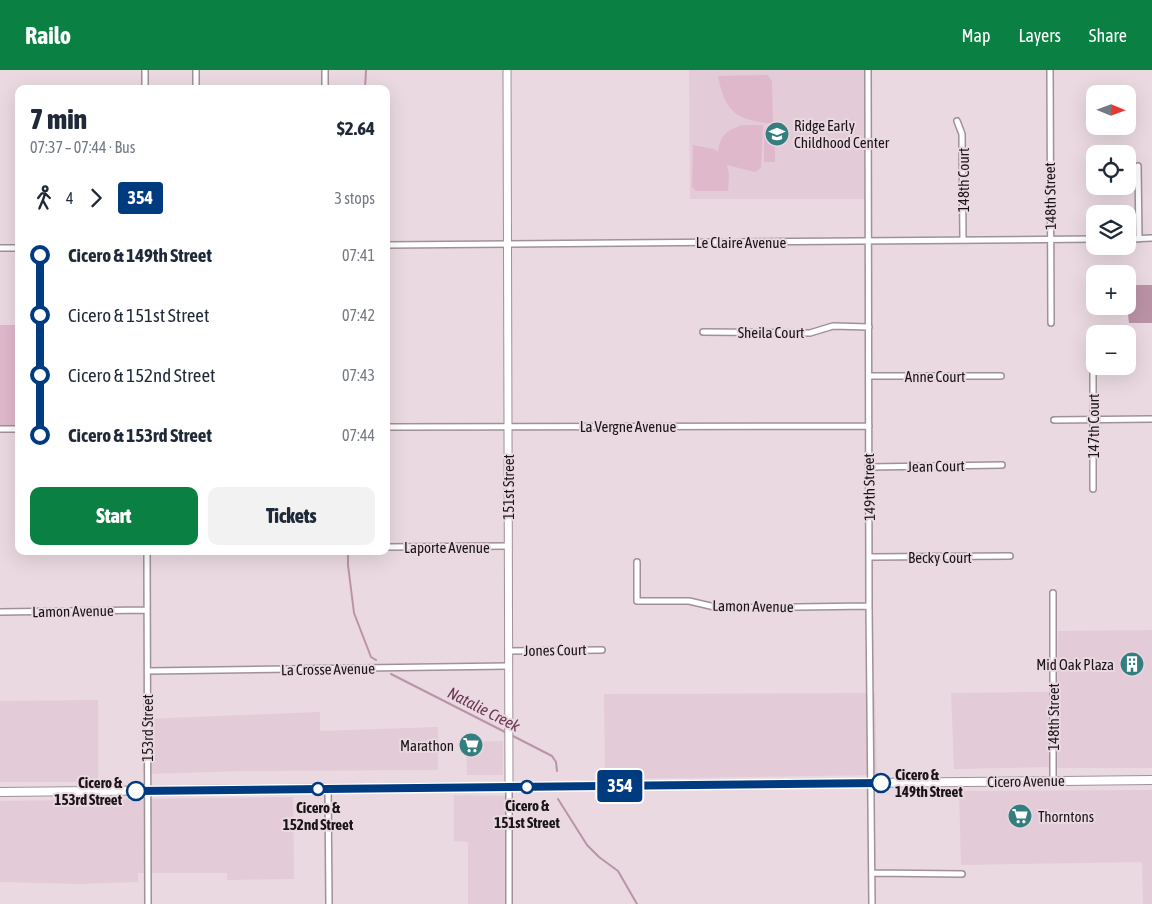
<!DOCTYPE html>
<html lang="en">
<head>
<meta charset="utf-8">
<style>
  :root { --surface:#fff; --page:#f2f2f3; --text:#1f2937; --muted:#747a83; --accent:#0b8043 }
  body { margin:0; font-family:"Asap Condensed",sans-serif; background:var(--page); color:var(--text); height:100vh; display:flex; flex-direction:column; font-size:19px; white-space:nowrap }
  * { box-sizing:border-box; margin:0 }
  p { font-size:16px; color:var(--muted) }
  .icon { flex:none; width:28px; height:28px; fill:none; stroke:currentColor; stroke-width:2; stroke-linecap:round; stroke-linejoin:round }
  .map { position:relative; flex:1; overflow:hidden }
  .drawer { position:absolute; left:15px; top:15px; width:375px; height:470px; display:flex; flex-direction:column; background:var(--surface); border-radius:10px; box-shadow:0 5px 20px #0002 }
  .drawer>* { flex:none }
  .badge { padding:0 10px; border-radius:4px; font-size:18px; line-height:32px }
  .needle { width:32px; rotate:91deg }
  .tools { position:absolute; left:1086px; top:15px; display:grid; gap:10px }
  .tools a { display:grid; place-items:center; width:50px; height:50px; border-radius:10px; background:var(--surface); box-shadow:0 5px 20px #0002; font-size:25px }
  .map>.badge { position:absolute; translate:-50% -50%; box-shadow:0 0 0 2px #fff }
  .legs { display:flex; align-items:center; gap:8px; height:55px; padding:0 15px; font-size:16px }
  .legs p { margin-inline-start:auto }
  .overview { display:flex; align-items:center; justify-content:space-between; height:85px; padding:0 15px }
  h1 { font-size:28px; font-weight:800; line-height:38px }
  .cta { display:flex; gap:10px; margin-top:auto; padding:10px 15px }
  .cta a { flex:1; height:58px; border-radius:10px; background:var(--accent); color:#fff; font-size:20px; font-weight:800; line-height:58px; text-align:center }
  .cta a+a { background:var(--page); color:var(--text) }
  ul { padding:0 15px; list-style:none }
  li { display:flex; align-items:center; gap:18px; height:60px; font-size:19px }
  li i { display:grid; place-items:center; width:8px; height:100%; margin:0 6px; background:currentColor }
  li i::after { content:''; width:12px; height:12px; margin:-6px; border:4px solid; border-radius:50%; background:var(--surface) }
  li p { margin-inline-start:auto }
  li:first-child i { background:linear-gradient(#0000 50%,currentColor 0) }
  li:last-child i { background:linear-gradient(currentColor 50%,#0000 0) }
  header { display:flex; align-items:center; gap:30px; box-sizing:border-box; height:70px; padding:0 25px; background:var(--accent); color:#fff }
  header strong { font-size:24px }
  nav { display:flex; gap:28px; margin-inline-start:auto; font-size:18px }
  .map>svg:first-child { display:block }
  .built { fill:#e3cbd7 }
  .green { fill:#e0b8cc }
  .water { fill:#bb93a7 }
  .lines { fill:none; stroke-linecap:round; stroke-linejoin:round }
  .stream { stroke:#bb93a7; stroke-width:2 }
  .street-casing { stroke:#a09198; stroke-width:8 }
  .secondary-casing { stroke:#a09198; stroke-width:9 }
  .primary-casing { stroke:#a09198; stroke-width:10 }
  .street { stroke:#fff; stroke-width:5 }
  .secondary { stroke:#fff; stroke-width:7 }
  .primary { stroke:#fff; stroke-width:8 }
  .line-1-casing { stroke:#fff; stroke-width:11 }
  .line-1 { stroke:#003b80; stroke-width:8 }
  .stop-1-dot { fill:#fff; stroke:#003b80; stroke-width:2.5 }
  .labels { text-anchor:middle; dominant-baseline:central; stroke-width:4; stroke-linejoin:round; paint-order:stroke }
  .poi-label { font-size:15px; fill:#1a1417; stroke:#ead9e1; text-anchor:start }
  .street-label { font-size:15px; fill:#1a1417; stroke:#ead9e1 }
  .stop-label { font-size:15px; font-weight:bold; fill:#1a1417; stroke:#ead9e1 }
  .water-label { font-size:16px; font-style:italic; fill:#6b3653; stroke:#ead9e1 }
</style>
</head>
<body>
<header>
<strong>Railo</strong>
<nav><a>Map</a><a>Layers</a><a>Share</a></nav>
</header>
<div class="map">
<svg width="1152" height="834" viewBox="0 0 1152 834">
  <rect width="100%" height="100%" fill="#ead9e1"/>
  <path class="built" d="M689,0H864L865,129H690Z
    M1152,560V698H1056L1058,561Z
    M1050,622V697L954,699L951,623Z
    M875,623L877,705L605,709L604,624Z
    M98,630V712H0V631Z
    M320,642V661L438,657V700L244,701L143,704L144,649Z
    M503,671V705H467L466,672Z
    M1152,720V834H1143L1142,792L961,795L959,721Z
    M454,725L505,726V834H468V772L454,771Z
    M293,727L294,809L227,810V803H138V812L80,814L0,812V731Z"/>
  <path class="green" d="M767,5L772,11L773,54C737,50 725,43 718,6Z
    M742,55H763L761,98L755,102L727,95L729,104L728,121H696L692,117L693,75L714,79L718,82C720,65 726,61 742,55Z
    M764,59H775V92H764Z
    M0,255H19V357H0Z"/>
  <path class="water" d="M1135,215H1152V253H1129L1127,236L1128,224L1130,217Z"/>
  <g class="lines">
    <path class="stream" d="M365,19L366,0
      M348,482V495L354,543L371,587L376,590
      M391,604L507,663
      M511,665L552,686L556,692L557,701
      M558,729L587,775L599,787L618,801L637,834"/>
    <defs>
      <path id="street" d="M145,0V19
        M868,0L869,536L872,834
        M1050,0L1051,253
        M196,19V0
        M325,19V0
        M957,51L962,64L963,169
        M1138,96L1139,169
        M1128,169L1152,168
        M386,175L1095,169
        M0,178H19
        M703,262L810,263L833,256L869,257
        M869,306H1001
        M1054,350L1152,349
        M386,357L869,356
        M0,359H19
        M869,397L1002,395
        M1093,419V292
        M386,477L508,476
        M147,481L148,834
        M870,487L1010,486
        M637,492V531H689L719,538L869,536
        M0,542L147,540
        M508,581L602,580
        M148,601L508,596
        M1053,711V523
        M328,719L329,834
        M872,803L962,804
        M509,834V717"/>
      <path id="secondary" d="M507,0L509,717"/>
      <path id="primary" d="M0,722L1152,710"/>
    </defs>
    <use href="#street" class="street-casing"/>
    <use href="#secondary" class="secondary-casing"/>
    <use href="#primary" class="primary-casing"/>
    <use href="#street" class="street"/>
    <use href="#secondary" class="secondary"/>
    <use href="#primary" class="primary"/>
  </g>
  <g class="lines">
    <defs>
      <path id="line-1" d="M136,721L881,713"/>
    </defs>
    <use href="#line-1" class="line-1-casing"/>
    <use href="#line-1" class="line-1"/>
  </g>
  <defs>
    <symbol id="school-disc" viewBox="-11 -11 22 22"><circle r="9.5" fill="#357e80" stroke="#ead9e1"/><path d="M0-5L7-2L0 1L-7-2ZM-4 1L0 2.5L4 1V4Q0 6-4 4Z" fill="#fff"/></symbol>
    <symbol id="building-disc" viewBox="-11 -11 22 22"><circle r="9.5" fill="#357e80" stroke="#ead9e1"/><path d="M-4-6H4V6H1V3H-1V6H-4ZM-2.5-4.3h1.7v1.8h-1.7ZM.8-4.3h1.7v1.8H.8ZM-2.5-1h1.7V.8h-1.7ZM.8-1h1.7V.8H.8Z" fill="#fff"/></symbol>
    <symbol id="supermarket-disc" viewBox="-11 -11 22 22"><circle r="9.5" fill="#357e80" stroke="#ead9e1"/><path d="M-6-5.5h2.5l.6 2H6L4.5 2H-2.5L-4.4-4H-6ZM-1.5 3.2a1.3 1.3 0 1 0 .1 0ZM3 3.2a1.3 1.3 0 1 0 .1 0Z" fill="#fff"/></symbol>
  </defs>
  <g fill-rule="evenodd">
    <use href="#school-disc" x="763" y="50" width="28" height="28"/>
    <use href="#building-disc" x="1118" y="580" width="28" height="28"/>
    <use href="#supermarket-disc" x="457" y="661" width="28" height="28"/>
    <use href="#supermarket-disc" x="1006" y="732" width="28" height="28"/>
  </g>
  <g class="stop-1-dot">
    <circle cx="881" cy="713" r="9"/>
    <circle cx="527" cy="717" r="6"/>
    <circle cx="318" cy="719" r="6"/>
    <circle cx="136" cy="721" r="9"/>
  </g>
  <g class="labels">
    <g class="poi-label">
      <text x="794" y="55">Ridge Early<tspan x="794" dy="17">Childhood Center</tspan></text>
      <text x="1114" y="594" text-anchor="end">Mid Oak Plaza</text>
      <text x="454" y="675" text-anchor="end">Marathon</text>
      <text x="1038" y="746">Thorntons</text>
    </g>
    <g class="street-label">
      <text transform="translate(963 110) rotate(-90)">148th Court</text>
      <text transform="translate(1050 126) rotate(-91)">148th Street</text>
      <text x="741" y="172">Le Claire Avenue</text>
      <text x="771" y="262">Sheila Court</text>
      <text x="935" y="306">Anne Court</text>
      <text x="628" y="356">La Vergne Avenue</text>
      <text transform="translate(1093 356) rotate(-90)">147th Court</text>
      <text transform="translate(936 396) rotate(-1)">Jean Court</text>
      <text transform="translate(508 417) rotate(-90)">151st Street</text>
      <text transform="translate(869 417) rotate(-91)">149th Street</text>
      <text x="447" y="477">Laporte Avenue</text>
      <text x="940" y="487">Becky Court</text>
      <text transform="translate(753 536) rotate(1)">Lamon Avenue</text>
      <text transform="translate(73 541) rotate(-1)">Lamon Avenue</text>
      <text transform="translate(555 580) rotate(-1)">Jones Court</text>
      <text transform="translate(328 599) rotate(-1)">La Crosse Avenue</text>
      <text transform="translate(1053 647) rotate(-90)">148th Street</text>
      <text transform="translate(147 658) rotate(-90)">153rd Street</text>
      <text transform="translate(1026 711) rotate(-1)">Cicero Avenue</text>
    </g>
    <g class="stop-label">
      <text x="895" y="704" text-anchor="start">Cicero &amp;<tspan x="895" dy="17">149th Street</tspan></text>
      <text x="122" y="712" text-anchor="end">Cicero &amp;<tspan x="122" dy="17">153rd Street</tspan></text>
      <text x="527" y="735">Cicero &amp;<tspan x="527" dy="17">151st Street</tspan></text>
      <text x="318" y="737">Cicero &amp;<tspan x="318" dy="17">152nd Street</tspan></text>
    </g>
    <g class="water-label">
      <text transform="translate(484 639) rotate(27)">Natalie Creek</text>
    </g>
  </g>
</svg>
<div class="tools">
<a><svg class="needle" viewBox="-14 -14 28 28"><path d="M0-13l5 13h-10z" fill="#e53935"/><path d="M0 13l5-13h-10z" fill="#747a83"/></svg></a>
<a><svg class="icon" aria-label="locate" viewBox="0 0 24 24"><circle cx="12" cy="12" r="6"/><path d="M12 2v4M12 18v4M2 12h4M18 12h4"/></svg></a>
<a><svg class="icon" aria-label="layers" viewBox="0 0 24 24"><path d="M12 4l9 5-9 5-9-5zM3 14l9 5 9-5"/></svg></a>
<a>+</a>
<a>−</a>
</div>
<b class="badge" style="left:620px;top:716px;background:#003b80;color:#fff">354</b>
<section class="drawer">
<div class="overview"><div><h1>7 min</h1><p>07:37 – 07:44 · Bus</p></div><b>$2.64</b></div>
<div class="legs"><svg class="icon" aria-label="walk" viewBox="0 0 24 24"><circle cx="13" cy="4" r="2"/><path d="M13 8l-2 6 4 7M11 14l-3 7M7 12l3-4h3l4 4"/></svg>4<svg class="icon" aria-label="forward" viewBox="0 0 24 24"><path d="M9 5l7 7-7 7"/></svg><b class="badge" style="background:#003b80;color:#fff">354</b><p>3 stops</p></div>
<ul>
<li><i style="color:#003b80"></i><b>Cicero &amp; 149th Street</b><p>07:41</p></li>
<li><i style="color:#003b80"></i><span>Cicero &amp; 151st Street</span><p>07:42</p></li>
<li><i style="color:#003b80"></i><span>Cicero &amp; 152nd Street</span><p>07:43</p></li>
<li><i style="color:#003b80"></i><b>Cicero &amp; 153rd Street</b><p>07:44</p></li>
</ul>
<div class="cta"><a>Start</a><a>Tickets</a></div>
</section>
</div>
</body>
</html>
